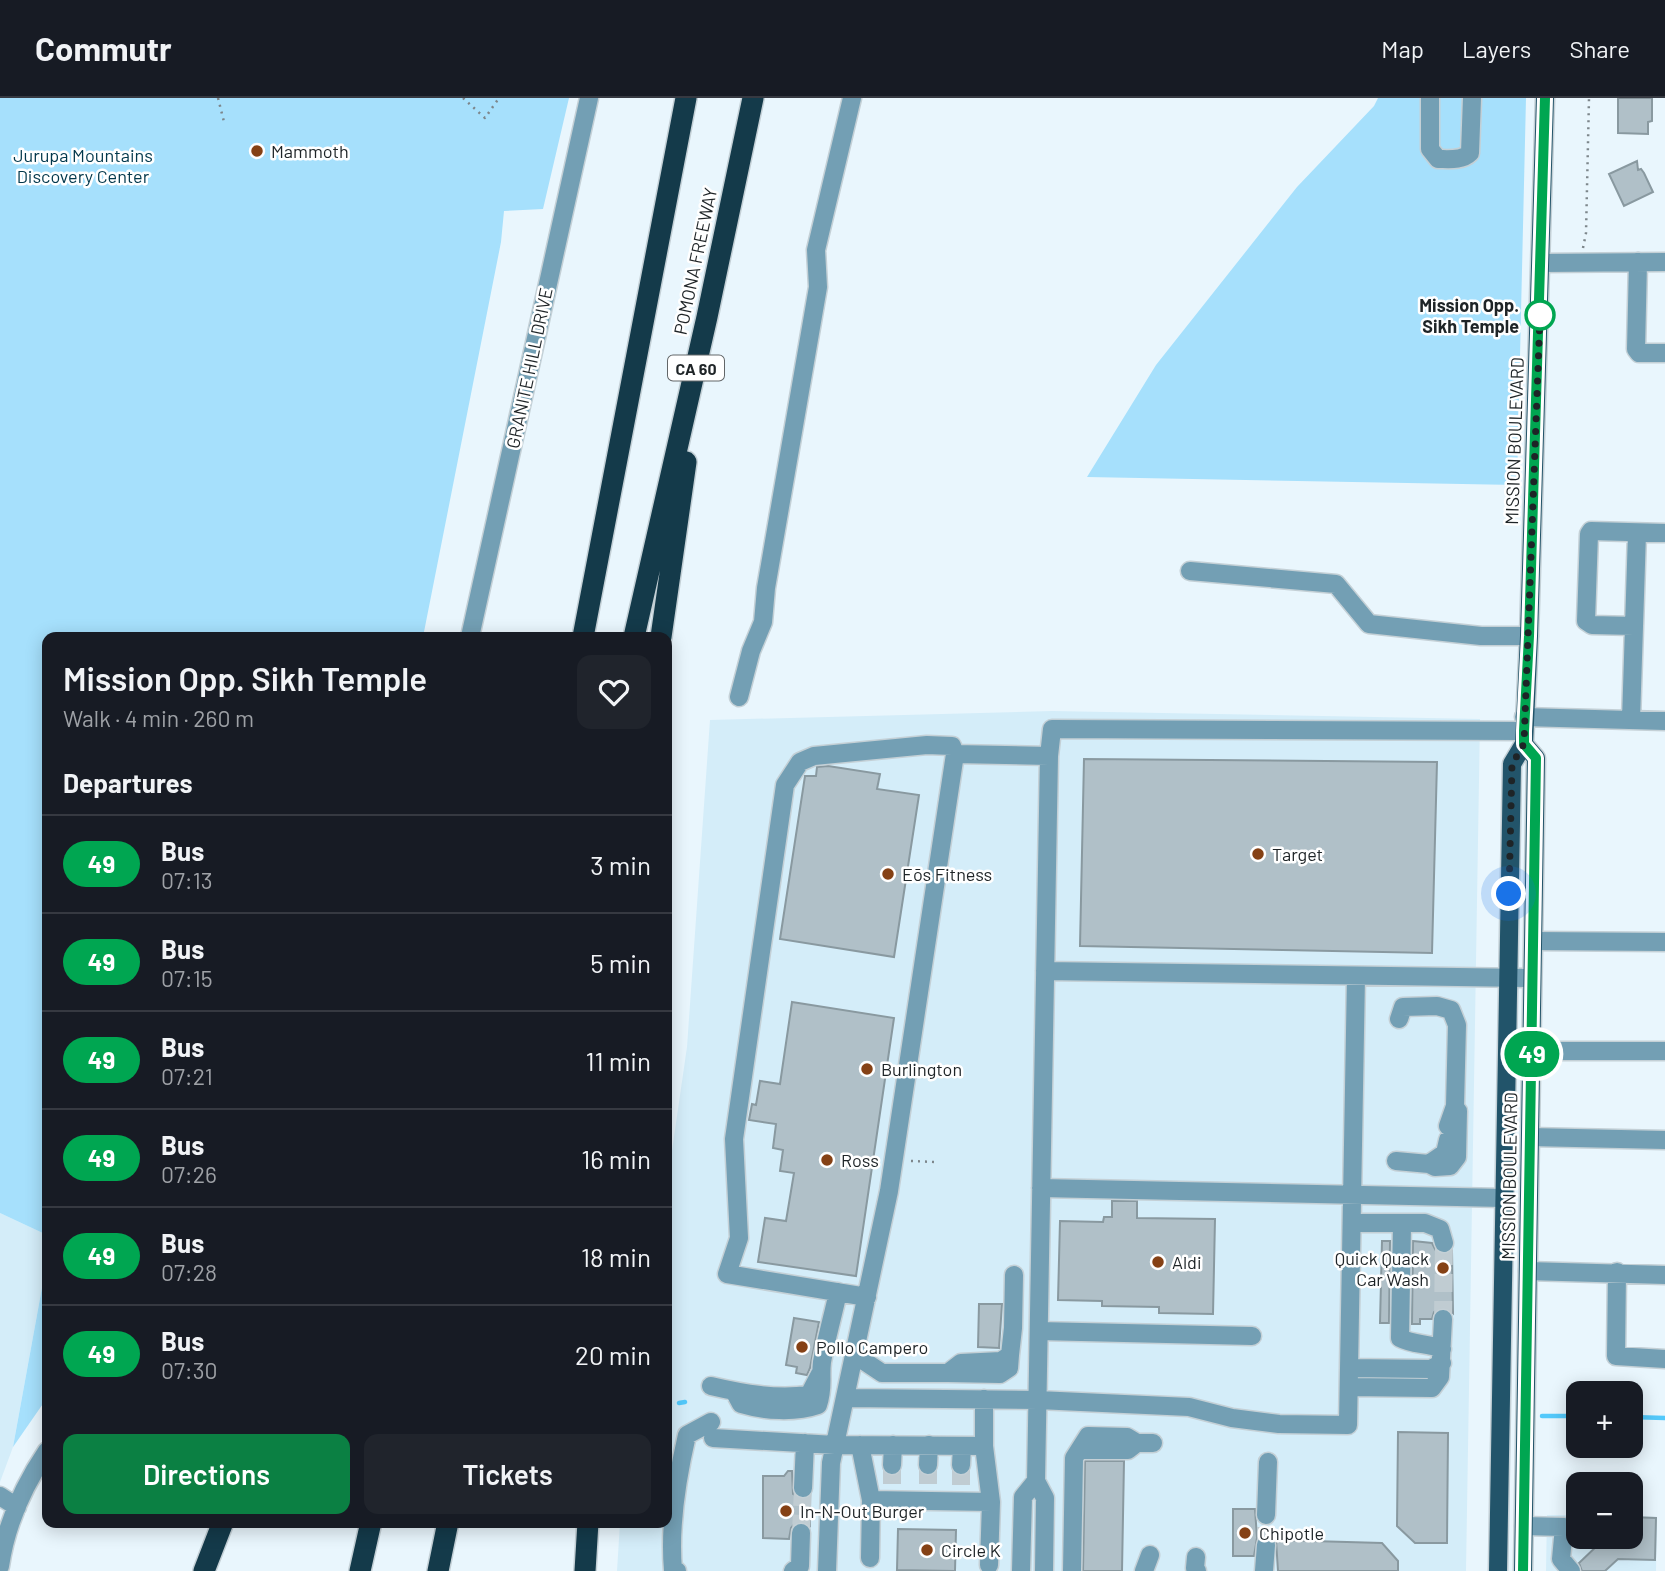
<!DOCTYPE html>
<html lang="en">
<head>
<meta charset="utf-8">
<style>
  :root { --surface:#171b24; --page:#20242c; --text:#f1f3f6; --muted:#9ea1a6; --line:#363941; --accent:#0b8043 }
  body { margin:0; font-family:Barlow,sans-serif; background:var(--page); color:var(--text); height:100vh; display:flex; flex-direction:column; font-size:26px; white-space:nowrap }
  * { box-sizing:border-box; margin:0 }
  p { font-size:23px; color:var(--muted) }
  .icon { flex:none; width:38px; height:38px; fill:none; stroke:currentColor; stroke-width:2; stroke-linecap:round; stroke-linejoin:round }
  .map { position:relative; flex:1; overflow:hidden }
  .panel { position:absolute; left:42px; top:534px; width:630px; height:896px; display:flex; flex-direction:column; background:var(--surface); border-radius:14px; box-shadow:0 4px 18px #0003 }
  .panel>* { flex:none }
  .badge { padding:0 14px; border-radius:23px; font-size:24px; line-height:46px }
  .buttons { position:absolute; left:1566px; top:1283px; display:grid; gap:14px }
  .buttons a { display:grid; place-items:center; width:77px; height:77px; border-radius:14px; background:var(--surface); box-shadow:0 4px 18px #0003; font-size:35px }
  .you { position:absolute; width:35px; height:35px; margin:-18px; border:5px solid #fff; border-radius:50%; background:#1a73e8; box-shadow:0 0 0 10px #1a73e833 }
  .map>.badge { position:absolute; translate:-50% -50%; box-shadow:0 0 0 4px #fff }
  h2 { padding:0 21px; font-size:26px; line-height:63px }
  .round { display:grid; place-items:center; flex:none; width:74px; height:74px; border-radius:14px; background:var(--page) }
  .summary { display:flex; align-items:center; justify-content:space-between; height:119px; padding:0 21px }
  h1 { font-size:33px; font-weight:600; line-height:52px }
  .primary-button { display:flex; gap:14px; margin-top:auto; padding:14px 21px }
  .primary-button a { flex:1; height:80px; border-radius:14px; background:var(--accent); color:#fff; font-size:28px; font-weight:600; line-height:80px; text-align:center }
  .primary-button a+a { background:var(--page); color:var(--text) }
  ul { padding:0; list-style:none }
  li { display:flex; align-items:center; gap:21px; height:98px; padding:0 21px; border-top:2px solid var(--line) }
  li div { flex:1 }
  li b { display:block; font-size:26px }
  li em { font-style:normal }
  li .badge { min-width:77px; font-weight:700; text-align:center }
  header { display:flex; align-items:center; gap:42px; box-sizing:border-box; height:98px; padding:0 35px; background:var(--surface); border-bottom:2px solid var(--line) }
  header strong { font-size:33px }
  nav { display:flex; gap:38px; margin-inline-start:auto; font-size:24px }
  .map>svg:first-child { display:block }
  .built { fill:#d4edf9 }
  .green { fill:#a6e0fc }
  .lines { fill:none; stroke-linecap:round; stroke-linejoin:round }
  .stream { stroke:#53c9fb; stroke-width:4.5 }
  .building { fill:#b0c0c8; stroke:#8999a0; stroke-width:2 }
  .minor-tunnel { stroke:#c0ccd2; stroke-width:18; stroke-dasharray:18 9; stroke-linecap:butt }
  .minor-casing { stroke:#c4d0d6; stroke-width:21 }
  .major-casing { stroke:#c4d0d6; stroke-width:21 }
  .highway-casing { stroke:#c4d0d6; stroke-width:24 }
  .path { stroke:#7d868b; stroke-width:2.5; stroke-dasharray:2 5; stroke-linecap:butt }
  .minor { stroke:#739fb4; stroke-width:18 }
  .major { stroke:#22546a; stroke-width:18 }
  .highway { stroke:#143a4a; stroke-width:21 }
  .line-casing { stroke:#fff; stroke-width:16 }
  .line { stroke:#00a651; stroke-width:10 }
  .walk { stroke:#1e2427; stroke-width:7; stroke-dasharray:0 12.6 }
  .poi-dot { fill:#854115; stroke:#fff; stroke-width:2.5 }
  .stop-dot { fill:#fff; stroke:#00a651; stroke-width:3.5 }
  .labels { text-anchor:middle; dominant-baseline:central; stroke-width:5; stroke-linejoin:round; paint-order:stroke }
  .shield { fill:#fff; stroke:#626668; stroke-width:2 }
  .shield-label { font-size:16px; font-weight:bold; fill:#1e2427 }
  .poi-label { font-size:18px; fill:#1e2427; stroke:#fff; text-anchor:start }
  .park-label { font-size:18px; fill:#00374b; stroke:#fff }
  .street-label { font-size:18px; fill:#1e2427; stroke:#fff }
  .stop-label { font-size:18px; font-weight:bold; fill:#1e2427; stroke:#fff; text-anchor:end }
</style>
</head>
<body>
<header>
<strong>Commutr</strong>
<nav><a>Map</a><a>Layers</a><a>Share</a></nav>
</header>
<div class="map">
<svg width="1665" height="1473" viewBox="0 0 1665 1473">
  <rect width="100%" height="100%" fill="#e9f6fd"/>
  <path class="built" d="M1052,613L1480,621L1466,1473H617L620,1425L667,1424V1087L687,949L710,622Z
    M0,1115L47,1137V1162L13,1349L0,1384Z
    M1547,1417H1578V1438H1631V1418L1657,1419L1656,1473H1546Z"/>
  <path class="green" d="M0,0H569L543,111L504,113L501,144L423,539H47V1137L0,1115Z
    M1378,0H1526L1517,387L1087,379L1156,267L1297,89L1374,8Z
    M47,1162V1300L13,1349Z"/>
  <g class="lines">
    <path class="stream" d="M679,1305L685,1304
      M1542,1318H1578
      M1631,1319L1665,1320"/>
  </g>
  <path class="building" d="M1618,0H1652V23L1648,24V36L1618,35Z
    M1637,63L1638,72L1641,71L1644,75L1653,94L1624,108L1609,76Z
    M1084,661L1437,664L1432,855L1080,848Z
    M828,668L880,676L877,691L919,697L894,859L780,841L805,678H816L817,669Z
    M792,904L894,920L856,1178L758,1164L765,1120L786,1123L794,1075L780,1073L783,1052L773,1050L776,1026L749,1022L752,1006L756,1007L760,983L780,986Z
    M1112,1103H1137V1120L1215,1121L1213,1216L1159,1215V1209L1102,1208V1203L1058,1202L1060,1123L1103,1124L1104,1119H1112Z
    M1382,1143H1390L1389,1225H1380Z
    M1413,1143L1432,1145L1436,1153L1441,1156L1452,1153L1453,1215L1449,1211H1438L1434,1214L1432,1221H1420V1226H1412Z
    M979,1206H1002L999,1250L978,1249Z
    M794,1220L819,1224L810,1270L807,1277L796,1275L797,1269L786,1267Z
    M1398,1334L1448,1335L1447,1445H1415L1397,1428Z
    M1085,1363H1124L1122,1473H1083Z
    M788,1373H792L793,1396L802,1401L810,1398V1428L802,1424L795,1425L791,1430L789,1441L763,1440V1378H784Z
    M1233,1411H1255L1257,1440L1254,1458H1233Z
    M1631,1419L1656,1420L1655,1462L1618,1461L1605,1473H1582L1579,1465L1601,1444V1438H1631Z
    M898,1431L956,1432L955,1473L897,1472Z
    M1276,1442L1382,1445L1398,1463V1473H1278Z"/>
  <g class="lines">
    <path class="minor-tunnel" d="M1443,1221L1444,1145
      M892,1386V1367
      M928,1386V1367
      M961,1387V1367
      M801,1435L803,1390
      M1266,1447V1417"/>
    <defs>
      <path id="minor" d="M1430,0V51L1438,61C1448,61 1462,63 1470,55L1472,0
        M1638,164L1636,251L1639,255H1665
        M1541,165L1665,164
        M1190,473L1336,486L1369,526L1481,538H1529
        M1634,528L1592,527L1586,523L1589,436L1591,433L1665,435
        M470,539L589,0
        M739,599L751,553L763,524L766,490L818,189L816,152L852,0
        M1524,619L1665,623
        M1631,622L1637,435
        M955,656L1049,658L1036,1383L1045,1400L1044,1473
        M1049,658L1052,631L1524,633
        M1534,843L1665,844
        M1045,873L1532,880
        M1399,921L1403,909L1437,908L1451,912L1457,927L1455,1008L1448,1028
        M1532,953H1665
        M1530,1039L1665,1042
        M1396,1063L1429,1066L1445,1055L1448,1042
        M1429,1066L1435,1069L1450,1068L1457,1059L1458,1013
        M1041,1090L1503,1100
        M1353,1125H1425L1440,1131L1444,1145
        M1402,1126L1400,1240C1413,1247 1428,1245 1442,1251
        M1528,1173L1665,1177
        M1617,1174L1616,1258L1665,1261
        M1039,1233L1252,1238
        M855,1257L882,1275H948L961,1265L1001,1263L1010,1257L1013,1230L1014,1177
        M1349,1270L1431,1271L1442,1265
        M948,1275L1000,1276L1009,1270L1010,1257
        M711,1288C745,1296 775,1301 809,1297L820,1276
        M1349,1289L1432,1290L1440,1279L1443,1221
        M734,1293L741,1306C764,1313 795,1315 818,1307C824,1289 820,1280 822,1264C826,1241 833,1218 838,1194
        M846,1300L1038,1302L1189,1309L1232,1320L1279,1326L1348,1327L1356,878
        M984,1301V1348L991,1404L989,1467
        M713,1340L835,1347L984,1348
        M860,1347L871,1402L870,1460
        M1079,1352H1128L1137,1345H1153
        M892,1367L893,1347
        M928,1367L929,1347
        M961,1367L962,1348
        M803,1390L805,1345
        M0,1398L17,1409
        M871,1402L991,1404
        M1266,1417L1268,1364
        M1524,1428L1564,1429L1561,1461L1571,1473
        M1196,1459L1195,1470L1197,1473
        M0,1468C6,1427 24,1387 47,1353
        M677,1473L673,1472C669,1428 677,1380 687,1337L711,1324
        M793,1473L800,1468L801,1435
        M827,1473L831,1365L889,1093L955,656L952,648L927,647L814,658L800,664L785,687L734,1041L739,1140L727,1176L867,1199
        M1021,1473L1023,1399L1036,1383
        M1072,1473L1074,1360L1088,1338L1127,1339L1137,1345
        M1144,1473L1150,1457
        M1264,1473L1266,1447"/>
      <path id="major" d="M1498,1473L1512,666L1524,646L1529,538L1545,0
        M1523,1473L1536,660L1524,646"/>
      <path id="highway" d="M583,539L686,0
        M634,539L707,219L753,0
        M661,539L686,364
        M204,1473L223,1424
        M360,1473L371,1424
        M438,1473L448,1424
        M585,1473L588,1424"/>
    </defs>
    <use href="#minor" class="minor-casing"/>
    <use href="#major" class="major-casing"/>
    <use href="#highway" class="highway-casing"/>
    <path class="path" d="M218,0L224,24
      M463,0L485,20L499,0
      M1583,150L1586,135L1589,0
      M911,1063L935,1064"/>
    <use href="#minor" class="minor"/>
    <use href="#major" class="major"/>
    <use href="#highway" class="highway"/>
  </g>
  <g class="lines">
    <defs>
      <path id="line" d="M1523,1473L1536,660L1524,646V633L1529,538L1545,0"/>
    </defs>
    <use href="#line" class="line-casing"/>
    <use href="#line" class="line"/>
    <path class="walk" d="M1509,796L1512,666L1524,646L1540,217"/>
  </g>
  <g class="poi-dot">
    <circle cx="257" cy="53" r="7"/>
    <circle cx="1258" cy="756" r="7"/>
    <circle cx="888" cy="776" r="7"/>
    <circle cx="867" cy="971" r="7"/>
    <circle cx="827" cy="1062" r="7"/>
    <circle cx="1158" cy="1164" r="7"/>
    <circle cx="1443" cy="1170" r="7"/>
    <circle cx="802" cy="1249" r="7"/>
    <circle cx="786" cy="1413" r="7"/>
    <circle cx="1245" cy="1435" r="7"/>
    <circle cx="927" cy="1452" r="7"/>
  </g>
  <circle class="stop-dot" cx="1540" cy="217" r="14"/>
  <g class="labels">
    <rect class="shield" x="668" y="257.5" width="56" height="25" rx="5"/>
    <g class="shield-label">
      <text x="696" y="270">CA 60</text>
    </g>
    <g class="poi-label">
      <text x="271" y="53">Mammoth</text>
      <text x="1272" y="756">Target</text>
      <text x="902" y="776">Eōs Fitness</text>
      <text x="881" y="971">Burlington</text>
      <text x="841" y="1062">Ross</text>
      <text x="1429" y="1160" text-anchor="end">Quick Quack<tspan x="1429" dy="21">Car Wash</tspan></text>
      <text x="1172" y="1164">Aldi</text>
      <text x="816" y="1249">Pollo Campero</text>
      <text x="800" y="1413">In-N-Out Burger</text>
      <text x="1259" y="1435">Chipotle</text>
      <text x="941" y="1452">Circle K</text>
    </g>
    <g class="park-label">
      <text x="83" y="57">Jurupa Mountains<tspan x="83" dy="21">Discovery Center</tspan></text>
    </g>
    <g class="street-label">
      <text transform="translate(695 163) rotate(-78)">POMONA FREEWAY</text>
      <text transform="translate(529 270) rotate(-78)">GRANITE HILL DRIVE</text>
      <text transform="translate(1514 343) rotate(-88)">MISSION BOULEVARD</text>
      <text transform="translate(1509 1078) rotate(-89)">MISSION BOULEVARD</text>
    </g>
    <g class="stop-label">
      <text x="1519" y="207">Mission Opp.<tspan x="1519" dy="21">Sikh Temple</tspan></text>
    </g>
  </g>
</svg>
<div class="buttons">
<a>+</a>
<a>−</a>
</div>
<div class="you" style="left:1509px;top:796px"></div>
<b class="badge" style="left:1532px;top:956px;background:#00a651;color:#fff">49</b>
<section class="panel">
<div class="summary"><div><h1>Mission Opp. Sikh Temple</h1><p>Walk · 4 min · 260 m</p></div><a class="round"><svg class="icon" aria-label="heart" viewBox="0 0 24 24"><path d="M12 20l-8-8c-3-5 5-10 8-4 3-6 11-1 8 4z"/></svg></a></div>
<h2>Departures</h2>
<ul>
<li><span class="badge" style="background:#00a651;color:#fff">49</span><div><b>Bus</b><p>07:13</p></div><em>3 min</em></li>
<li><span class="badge" style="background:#00a651;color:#fff">49</span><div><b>Bus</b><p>07:15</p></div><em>5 min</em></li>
<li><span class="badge" style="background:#00a651;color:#fff">49</span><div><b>Bus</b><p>07:21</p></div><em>11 min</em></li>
<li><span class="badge" style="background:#00a651;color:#fff">49</span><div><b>Bus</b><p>07:26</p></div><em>16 min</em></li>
<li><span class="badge" style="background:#00a651;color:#fff">49</span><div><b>Bus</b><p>07:28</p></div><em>18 min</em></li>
<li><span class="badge" style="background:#00a651;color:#fff">49</span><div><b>Bus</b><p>07:30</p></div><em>20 min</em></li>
</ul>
<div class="primary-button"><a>Directions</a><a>Tickets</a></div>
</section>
</div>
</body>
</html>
